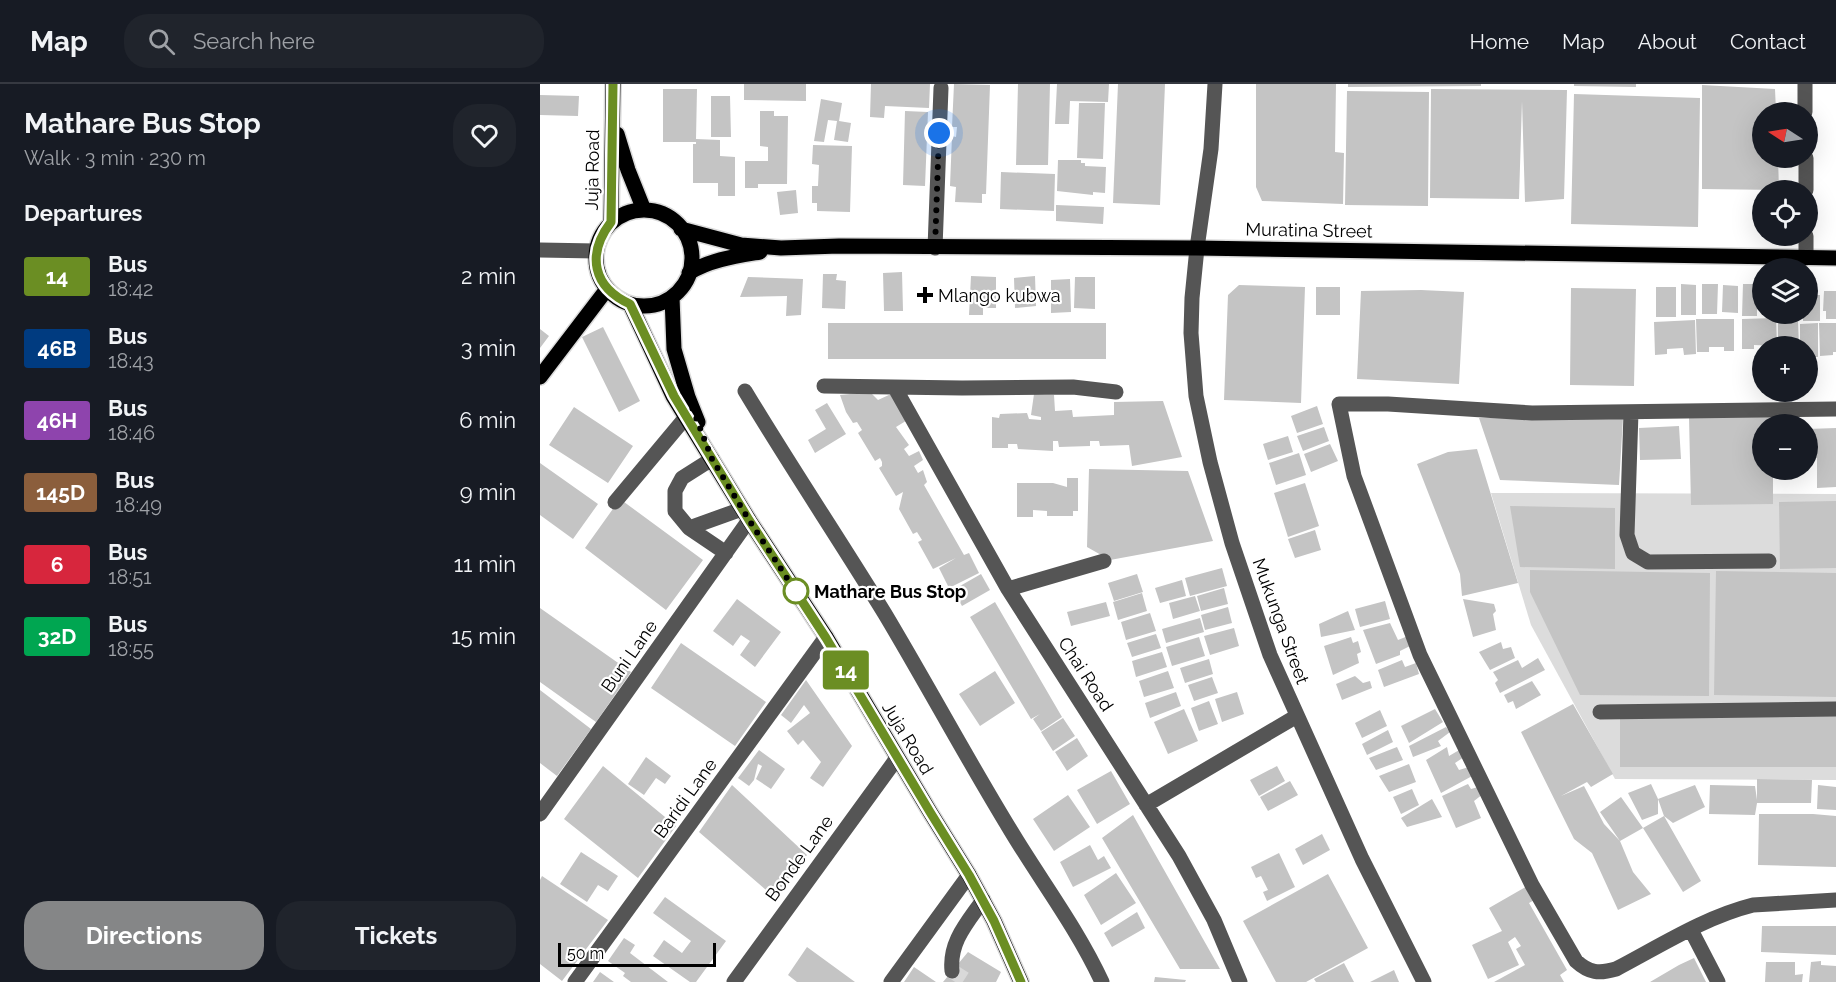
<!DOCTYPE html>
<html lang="en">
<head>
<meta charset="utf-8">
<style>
  :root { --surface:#171b24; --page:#20242c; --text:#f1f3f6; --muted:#9ea1a6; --line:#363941; --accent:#858687 }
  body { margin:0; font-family:Raleway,sans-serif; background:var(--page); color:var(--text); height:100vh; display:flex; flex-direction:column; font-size:22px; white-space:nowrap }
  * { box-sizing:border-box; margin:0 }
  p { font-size:20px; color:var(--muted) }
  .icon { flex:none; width:33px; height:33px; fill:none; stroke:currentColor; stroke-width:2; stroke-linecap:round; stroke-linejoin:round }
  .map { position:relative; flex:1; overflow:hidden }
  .sheet { display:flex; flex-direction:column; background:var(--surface); width:540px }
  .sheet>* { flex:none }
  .badge { padding:0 12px; border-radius:4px; font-size:21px; line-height:39px }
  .needle { width:39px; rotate:282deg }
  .tools { position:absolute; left:1212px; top:18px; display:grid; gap:12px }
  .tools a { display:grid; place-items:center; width:66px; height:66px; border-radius:50%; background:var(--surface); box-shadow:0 6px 24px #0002; font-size:30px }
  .scale { position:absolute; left:18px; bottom:15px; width:158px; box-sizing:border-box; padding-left:6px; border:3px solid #000; border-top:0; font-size:16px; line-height:21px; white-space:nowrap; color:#000; -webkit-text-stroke:4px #fff; paint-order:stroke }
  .you { position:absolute; width:30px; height:30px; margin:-15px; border:4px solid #fff; border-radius:50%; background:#1a73e8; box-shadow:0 0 0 9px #1a73e833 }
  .map>.badge { position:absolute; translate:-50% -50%; box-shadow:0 0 0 3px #fff }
  h2 { padding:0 24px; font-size:22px; line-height:54px }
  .round { display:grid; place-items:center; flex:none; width:63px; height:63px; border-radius:24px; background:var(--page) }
  .summary { display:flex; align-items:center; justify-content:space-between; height:102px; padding:0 24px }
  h1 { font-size:28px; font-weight:700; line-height:45px }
  .cta { display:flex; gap:12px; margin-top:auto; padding:12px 24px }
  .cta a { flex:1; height:69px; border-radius:24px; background:var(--accent); color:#fff; font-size:24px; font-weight:700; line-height:69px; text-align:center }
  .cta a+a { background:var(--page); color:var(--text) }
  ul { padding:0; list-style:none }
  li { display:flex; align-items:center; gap:18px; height:72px; padding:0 24px }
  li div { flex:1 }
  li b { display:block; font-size:22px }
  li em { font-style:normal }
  li .badge { min-width:66px; font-weight:700; text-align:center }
  header { display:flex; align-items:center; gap:36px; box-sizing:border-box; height:84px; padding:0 30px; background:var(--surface); border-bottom:2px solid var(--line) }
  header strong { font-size:28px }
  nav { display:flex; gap:33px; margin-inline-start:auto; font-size:21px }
  .search { width:420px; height:54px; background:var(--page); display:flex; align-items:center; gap:15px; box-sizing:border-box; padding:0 21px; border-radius:24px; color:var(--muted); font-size:22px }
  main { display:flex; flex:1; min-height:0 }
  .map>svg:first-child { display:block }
  .green { fill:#dcdcdc }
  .building { fill:#c4c4c4 }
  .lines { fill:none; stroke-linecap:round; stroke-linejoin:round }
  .minor-tunnel { stroke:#d9d9d9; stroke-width:15; stroke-dasharray:15 8; stroke-linecap:butt }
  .major-casing { stroke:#dbdbdb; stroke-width:18 }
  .minor { stroke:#555; stroke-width:15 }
  .major { stroke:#000; stroke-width:15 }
  .line-casing { stroke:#fff; stroke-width:14 }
  .line { stroke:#6b8e23; stroke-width:9 }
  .walk { stroke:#000; stroke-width:6; stroke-dasharray:0 10.8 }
  .poi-dot { fill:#000; stroke:#fff; stroke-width:2 }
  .stop-dot { fill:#fff; stroke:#6b8e23; stroke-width:3 }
  .labels { text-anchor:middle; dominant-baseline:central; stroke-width:4.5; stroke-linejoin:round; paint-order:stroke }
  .street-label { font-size:18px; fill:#000; stroke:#fff }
  .poi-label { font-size:18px; fill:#000; stroke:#fff; text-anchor:start }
  .stop-label { font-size:18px; font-weight:bold; fill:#000; stroke:#fff; text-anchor:start }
</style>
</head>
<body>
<header>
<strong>Map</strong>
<div class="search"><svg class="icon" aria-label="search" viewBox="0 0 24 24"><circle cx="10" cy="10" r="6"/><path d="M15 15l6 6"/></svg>Search here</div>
<nav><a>Home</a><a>Map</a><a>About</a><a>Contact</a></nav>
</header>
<main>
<section class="sheet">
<div class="summary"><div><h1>Mathare Bus Stop</h1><p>Walk · 3 min · 230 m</p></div><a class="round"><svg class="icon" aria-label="heart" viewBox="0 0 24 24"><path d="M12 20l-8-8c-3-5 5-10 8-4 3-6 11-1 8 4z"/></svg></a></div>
<h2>Departures</h2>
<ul>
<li><span class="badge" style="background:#6b8e23;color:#fff">14</span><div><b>Bus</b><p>18:42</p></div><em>2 min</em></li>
<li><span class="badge" style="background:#003b80;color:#fff">46B</span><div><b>Bus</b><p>18:43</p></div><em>3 min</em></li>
<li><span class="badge" style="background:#8e44ad;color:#fff">46H</span><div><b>Bus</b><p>18:46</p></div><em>6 min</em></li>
<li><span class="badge" style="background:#8b5e3c;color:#fff">145D</span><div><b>Bus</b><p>18:49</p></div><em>9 min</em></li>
<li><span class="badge" style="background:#d7263d;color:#fff">6</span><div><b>Bus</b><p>18:51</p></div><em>11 min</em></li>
<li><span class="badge" style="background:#00a651;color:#fff">32D</span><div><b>Bus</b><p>18:55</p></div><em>15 min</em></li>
</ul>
<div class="cta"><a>Directions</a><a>Tickets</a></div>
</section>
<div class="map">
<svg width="1296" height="898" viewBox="0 0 1296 898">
  <rect width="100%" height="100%" fill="#fff"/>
  <path class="green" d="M951,409L1296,410V696L1075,695L991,541Z"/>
  <path class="building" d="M204,0H266V17L204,16Z
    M331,0H390L389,24L345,22L344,34L330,33Z
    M414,0L450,1L446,110H442V119L415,118L416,103L410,102L412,52L416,53L417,43H412Z
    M478,0H510L508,81H476Z
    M517,0H569L568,18L530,17L529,40H515Z
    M578,0H625L620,121L573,119Z
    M716,0H796L795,68L804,69L803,120L722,117L716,103Z
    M808,0H941V2L808,3Z
    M1034,0H1096V3L1034,2Z
    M1162,1L1235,5L1236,28H1222V74H1238L1239,106L1162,105Z
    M123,5H157L156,55L180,56V72L195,73V112H178V99H153V60H156V58H123Z
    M891,5L1027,6L1024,115L985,118L982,17L979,115L890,114Z
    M807,7L889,8L888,122L805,121Z
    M1034,10L1160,14L1158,143L1031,140Z
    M0,11L39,12L38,32L0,31Z
    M171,12H190L191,53H171Z
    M281,15L302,19L299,37L311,39L308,58L294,56L297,37L288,36L284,58L274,57Z
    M539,19H565L563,75L537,74Z
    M220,27H234V32H248L247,100H218V104H205V77H228V63L220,62Z
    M365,27L388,28L385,102L363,101Z
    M273,61L312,62L310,128L277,127V119H272V102H278L279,81L272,80Z
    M518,76H541V79H545V82L566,83L565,109L553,108V111L517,107Z
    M461,88L515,90L514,127L460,125Z
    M256,106L258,129L240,131L237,108Z
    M516,121L564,123L563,140L516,137Z
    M362,188L363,227H344L343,189Z
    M283,190H297L296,196L306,197L305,225L282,224Z
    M431,192L456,193V224H443V231H429Z
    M495,192L496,222L475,224L474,194Z
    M208,193L263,195L261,231L246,232L247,212L200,213Z
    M535,193H555V225L534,224Z
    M530,195L531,228L511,229V196Z
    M1141,200L1156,201V231H1141Z
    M1162,200H1178L1177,230H1162Z
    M1203,200H1217V232H1202Z
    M699,201L765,203L761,319L684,316L688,211Z
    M1183,201L1198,202V229L1182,228Z
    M776,203H800V231H776Z
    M1116,203H1136V233H1116Z
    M1031,204L1096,205L1094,302L1030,301Z
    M881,206L924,208L919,300L817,295L821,207Z
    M1284,207H1296V235H1286V227H1283Z
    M1268,211H1280V237H1263V230H1268Z
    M1247,230H1260V235H1248Z
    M1236,234L1237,262L1214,261V265H1202V235Z
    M1156,235H1194V267H1184V263H1169V268H1157Z
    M1155,236L1156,270L1144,271L1143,264L1127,265V270L1115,271L1114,238Z
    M1258,238L1259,262H1238V239Z
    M288,239H566V275H288Z
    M1278,239V273H1269L1268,262H1260V240Z
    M1279,239H1296V268H1293V271L1280,272Z
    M63,243L100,317L79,328L42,253Z
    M0,245L9,252L0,264Z
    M330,308L338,316L351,310L369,335L356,343L369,361L364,365L369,372L379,367L383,376L374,382L378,389L383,386L387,398L384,401L424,471L429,469L439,489L409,504L399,484L416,474L393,485L378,458L382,456L377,448L373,450L359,425L363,408L356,412L339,384L342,382V378L340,374L335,377L318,349L322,346L317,338L313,339L306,328L300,311Z
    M494,310L514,311L515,327L532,326L533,333L574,331V318L623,317L642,373L592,382L589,361L560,362L559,357H550V362L519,363L518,357H513V367L478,365L477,360H468V364H452V333L459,334L460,330L487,329L489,335L501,336V333L491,331Z
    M287,319L306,350L275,369L268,356L286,345L275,326Z
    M777,322L783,340L757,349L751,332Z
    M34,323L93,362L68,399L9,361Z
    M1232,332V340H1222V386H1233V420L1151,421L1149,333Z
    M939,334H1083L1079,401L960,396Z
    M1139,342L1141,375L1100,376L1099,344Z
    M784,343L789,357L763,367L757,352Z
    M1296,344V403L1277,404V374L1268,375V345Z
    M748,352L753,368L728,376L723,360Z
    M790,360L798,377L771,388L764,370Z
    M937,365L978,499L922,512L920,490L877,380L908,368Z
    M759,369L766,391L736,401L729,379Z
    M0,379L58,420L33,455L0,431Z
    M549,385L648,387L673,457L570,476L547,463Z
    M527,394H538V427H533V432H507V427L493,426V433H477V399H513L527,403Z
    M765,399L779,442L748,453L734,409Z
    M80,415L163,476L126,526L45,464Z
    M1296,417V484L1240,485L1239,418Z
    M970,422L1075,424V485L980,483Z
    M775,446L781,466L755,474L748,455Z
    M682,484L687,502L650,512L645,494Z
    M990,486L1170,489L1169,612L1040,611L990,508Z
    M1176,487L1296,489V613L1174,611Z
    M441,490L450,506L422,522L413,506Z
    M597,490L603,508L574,517L568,499Z
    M642,496L646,512L620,519L615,504Z
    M684,504L688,520L661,527L657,512Z
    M602,509L607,527L578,536L573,518Z
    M655,512L660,527L633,535L629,519Z
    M197,515L241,548L215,583L200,571L210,557L201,551L193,562L173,547Z
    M923,515L954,520L956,527L953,530L956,546L933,553Z
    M845,517L850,535L820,543L815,525Z
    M455,518L522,633L501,647L493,635L500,630L491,635L430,533Z
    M566,518L570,532L531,542L527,528Z
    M688,523L692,539L665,546L661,531Z
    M0,524L91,588L56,638L0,598Z
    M808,527L815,546L781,553L779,540Z
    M610,529L616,547L586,556L581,538Z
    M660,534L664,548L626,559L622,545Z
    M850,539L858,556L868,552L872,561L860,567V571L836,580L823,546Z
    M694,544L699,562L670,571L664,552Z
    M616,550L621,564L592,573L587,559Z
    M659,553L665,572L632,582L626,563Z
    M811,553L813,559L818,557L821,568L817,570L819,579L793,591L784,562Z
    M961,558L963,565L971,563L975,574L950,586L939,568Z
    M141,559L226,618L195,662L111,604Z
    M622,568L627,583L596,593L592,577Z
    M998,574L1005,586L960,609L955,599L958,596L953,588L978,576L982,584Z
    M669,575L673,590L645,599L640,584Z
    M862,576L865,583L876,579L879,590L844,603L838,586Z
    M455,587L475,619L440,642L419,610Z
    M628,587L634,604L604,613L599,597Z
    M815,592L823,599L830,597L832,604L802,616L796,600Z
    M672,593L678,609L654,617L648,601Z
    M266,596L312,662L283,703L270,694L281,678L263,656L258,661L247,647L270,629L264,621L251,639L241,631Z
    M992,597L1001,611L976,625L973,617L968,619L964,611Z
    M0,606L51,645L17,692L0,679Z
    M636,608L641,622L610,634L605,619Z
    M697,608L704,630L682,638L675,615Z
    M669,617L678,640L659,647L651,624Z
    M1033,620L1073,690L1051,703L1047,698L1021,712L1044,702L1064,740L1080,757L1060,728L1081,713L1103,744L1124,732L1118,715L1155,701L1165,723L1133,739L1124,732L1161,797L1143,808L1103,744L1080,757L1093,788L1111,810L1078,826L1052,769L1034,755L981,648Z
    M644,625L658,657L628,670L614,638Z
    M895,625L903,638L869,659L861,642Z
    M840,626L847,642L822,654L815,639Z
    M1080,631H1296V683H1080Z
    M523,634L535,652L513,667L501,648Z
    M906,643L910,648L898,657L901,662L873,673L869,662Z
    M848,646L853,658L827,671L822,660Z
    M537,654L548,672L527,687L515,668Z
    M857,663L863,676L836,686L829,674Z
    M907,663L909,672L921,665L924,673L915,679L919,686L929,683L934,691L901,709L886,676Z
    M219,666L245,685L231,705L216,695L222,682L218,680L214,696L209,702L198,694Z
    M106,673L131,692L125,700L116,694L104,711L88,700Z
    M869,680L876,698L849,708L839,692Z
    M63,682L136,742L98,794L24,735Z
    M737,682L745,697L719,712L710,696Z
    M571,687L590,720L557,740L537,706Z
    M1217,695L1272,696L1271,719H1217L1215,731L1169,730L1170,701L1215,702L1217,716Z
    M750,697L758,711L728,727L720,713Z
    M928,700L931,705L938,703L943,710L934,717L941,734L916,744L902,712Z
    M1111,700L1118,715V730L1102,736L1088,709Z
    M192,701L267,771L234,813L159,748Z
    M1278,701L1296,703V726L1277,725Z
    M872,705L879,721L861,730L853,713Z
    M528,711L550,743L514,767L493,735Z
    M892,715L902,733L867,743L861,734Z
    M1219,730H1273L1296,732V783L1218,781Z
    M593,731L680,885H640L562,754Z
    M782,750L790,766L763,781L755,765Z
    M550,761L558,776L564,772L571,784L533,803L520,778Z
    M41,768L78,792L68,807L58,801L47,818L20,800Z
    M739,769L755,803L727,817L723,808L728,806L721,792L716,794L711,783Z
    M576,789L596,819L561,841L544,811Z
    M788,790L828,864L766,898H736L703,837Z
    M2,792L68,836L22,897L0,880V796Z
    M991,800L998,814L989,819L1027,886L1020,891L1024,898H954L985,881L976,865L981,862L975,853L968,858L979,881L948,895L932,861L962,847L949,824Z
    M125,813L186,857L156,898H150L113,872L124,856L142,869L151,857L113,829Z
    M597,828L605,844L572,863L564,849Z
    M1222,842H1296V871L1221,868Z
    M84,854L95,861L90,869L128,898H91L83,892L85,889L68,877Z
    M267,863L315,898H257L248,891Z
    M428,868L461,888L456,898H403Z
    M1154,874L1166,898H1110L1139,881Z
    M1281,877V881L1296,882V898H1269L1271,878Z
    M1226,878H1255V891L1263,890L1262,898H1225Z
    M804,879L814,898H776L774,895Z
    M374,883L396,898H364Z
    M854,886L859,898H830Z
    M60,888L74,898H53Z
    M615,893L646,896L645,898H614Z"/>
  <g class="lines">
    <path class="minor-tunnel" d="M412,887L429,898"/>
    <defs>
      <path id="major" d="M77,50L88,86L104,126
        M56 174a48 48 0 1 1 96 0a48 48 0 1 1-96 0Z
        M71,138L73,0
        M141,145L201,161L241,164L299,162L657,164L1296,174
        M149,189C169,176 197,172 220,168
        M132,213L134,265L148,313L158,338
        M90,220L133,312L209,436L286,553L390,728L429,791L454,837L481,898
        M0,293L67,205"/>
    </defs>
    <use href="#major" class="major-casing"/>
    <path class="minor" d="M675,0L671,65L657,164L652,214L651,249L656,312L670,378L692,459L730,571L822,775L884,898
      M1265,0V28
      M1266,74V106
      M1266,152V174
      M395,164L401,4
      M0,166L56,167
      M284,302L422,304L533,303L576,308
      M355,304L468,505L639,772L674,836L700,898
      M205,307C250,382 299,455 345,530C388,602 427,675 471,747C501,797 537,844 562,898
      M1296,325L992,329L848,320H799L814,392L880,571L992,801L1036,877C1049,889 1059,890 1076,885C1120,862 1165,833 1213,821L1296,816
      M1091,328L1087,451L1093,469L1108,478L1229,477
      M172,375L142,394L135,407V427L149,444L186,469
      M75,418L146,333
      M149,444L202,425
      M468,505L564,477
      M1060,628L1296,625
      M606,721L757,632
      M0,730L209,436
      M1151,846L1178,898
      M412,887C409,858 427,839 443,816
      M35,898L286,553
      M194,898L357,674
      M351,898L429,791"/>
    <use href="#major" class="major"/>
  </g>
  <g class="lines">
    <defs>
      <path id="line" d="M73,0L71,138C46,171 53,203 90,220L134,312L209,436L286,554L390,728L429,791L454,837L481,898"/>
    </defs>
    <use href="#line" class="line-casing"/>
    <use href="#line" class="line"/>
    <path class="walk" d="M256,507L260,514L209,436L172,375L148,313L134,266L132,213L142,202L149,189L157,183L202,171L241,164L299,162L395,164L399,49"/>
  </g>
  <path class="poi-dot" d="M382 202h6v6h6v6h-6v6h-6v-6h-6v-6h6z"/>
  <circle class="stop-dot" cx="256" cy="507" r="12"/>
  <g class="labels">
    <g class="street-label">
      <text transform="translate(52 86) rotate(-89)">Juja Road</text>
      <text transform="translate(769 146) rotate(1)">Muratina Street</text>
      <text transform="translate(741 537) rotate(70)">Mukunga Street</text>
      <text transform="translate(89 572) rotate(-55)">Buni Lane</text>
      <text transform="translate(546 590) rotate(57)">Chai Road</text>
      <text transform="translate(368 654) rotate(59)">Juja Road</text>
      <text transform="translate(145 714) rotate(-54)">Baridi Lane</text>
      <text transform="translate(259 774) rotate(-54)">Bonde Lane</text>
    </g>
    <g class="poi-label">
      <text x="398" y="211">Mlango kubwa</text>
    </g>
    <g class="stop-label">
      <text x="274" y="507">Mathare Bus Stop</text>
    </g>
  </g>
</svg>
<div class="tools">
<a><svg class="needle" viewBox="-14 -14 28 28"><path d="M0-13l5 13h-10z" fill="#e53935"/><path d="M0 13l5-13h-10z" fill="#9ea1a6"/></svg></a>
<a><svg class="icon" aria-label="locate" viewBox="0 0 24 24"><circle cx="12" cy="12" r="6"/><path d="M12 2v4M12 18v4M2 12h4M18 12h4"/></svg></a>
<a><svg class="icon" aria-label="layers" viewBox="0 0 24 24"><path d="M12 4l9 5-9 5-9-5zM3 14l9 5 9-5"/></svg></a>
<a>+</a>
<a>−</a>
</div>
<div class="scale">50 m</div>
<div class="you" style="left:399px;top:49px"></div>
<b class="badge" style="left:306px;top:586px;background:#6b8e23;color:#fff">14</b>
</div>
</main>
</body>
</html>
